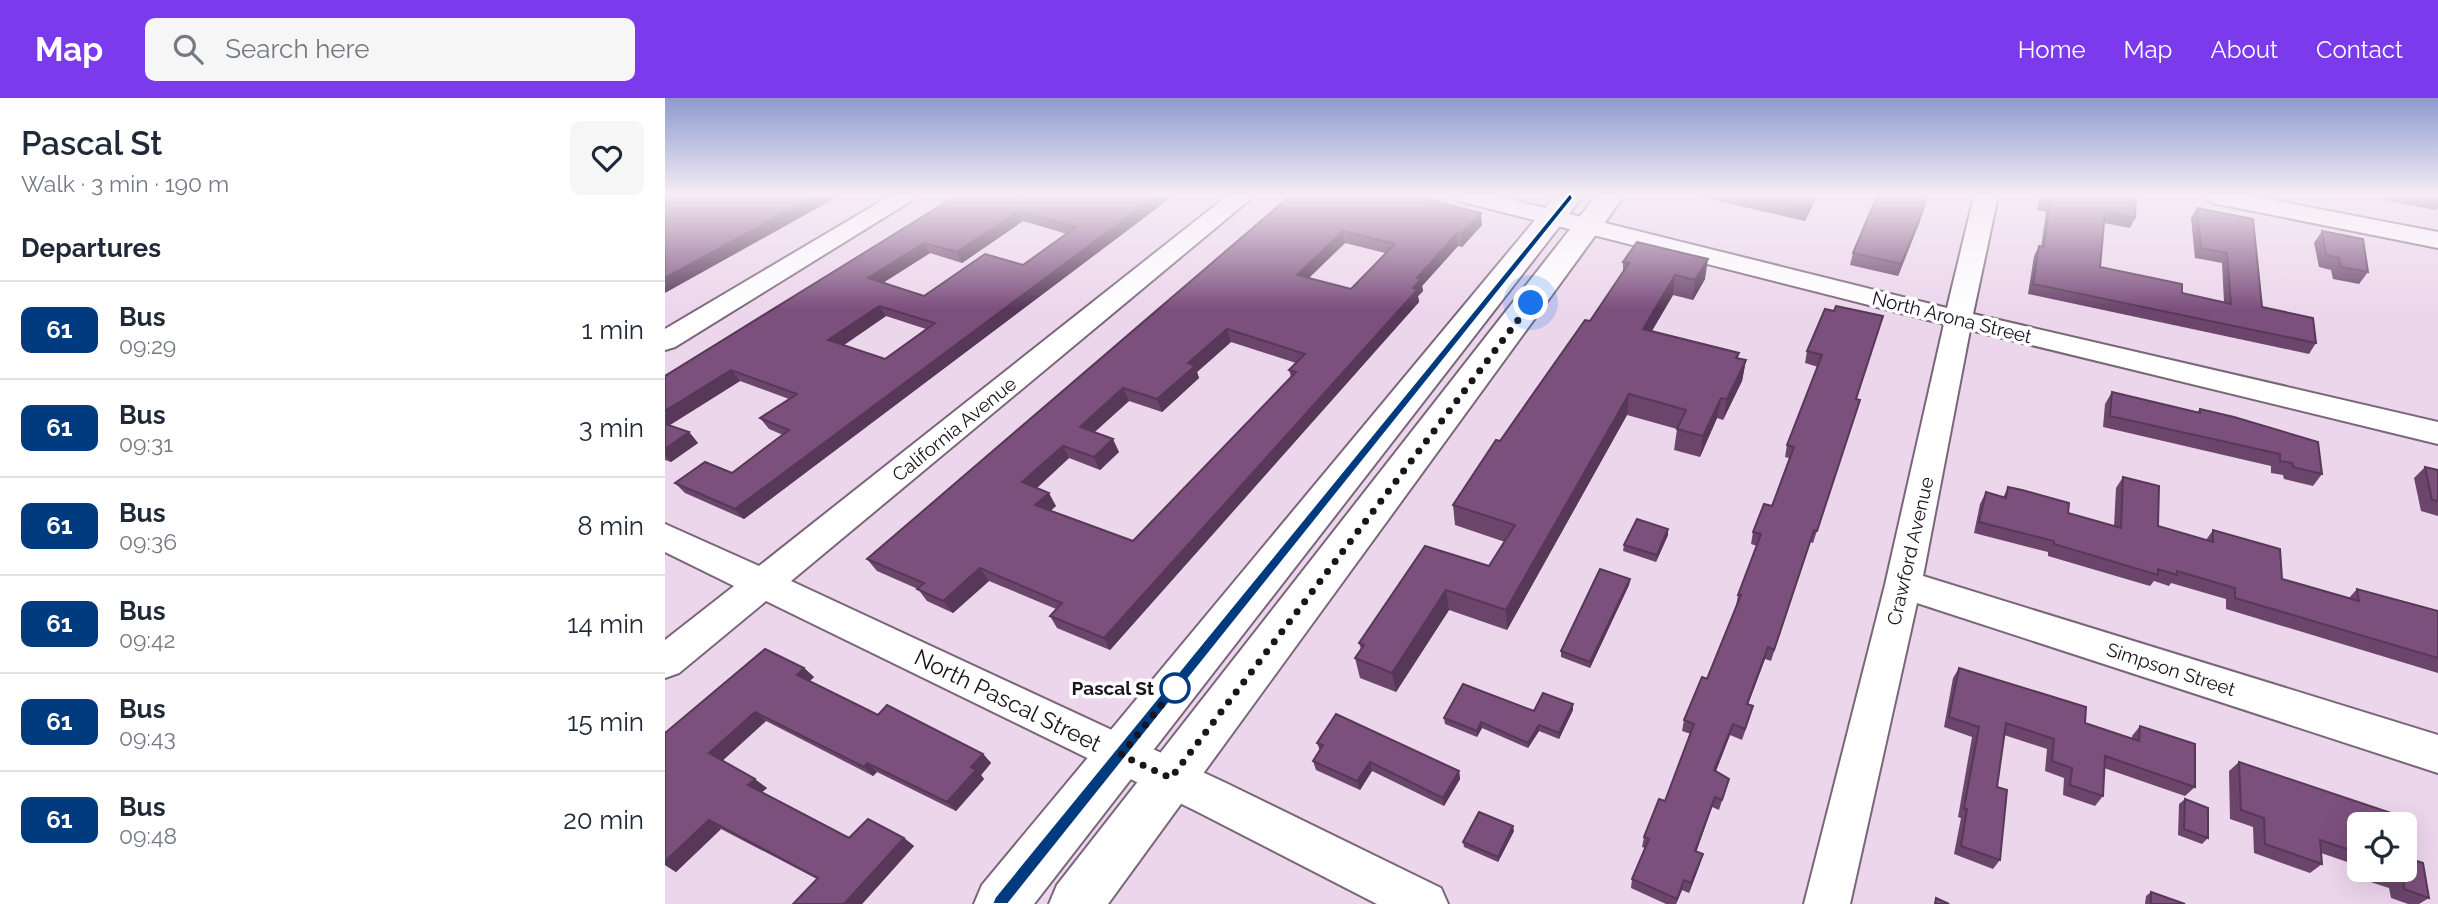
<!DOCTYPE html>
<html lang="en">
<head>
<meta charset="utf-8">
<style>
  :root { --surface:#fff; --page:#f6f6f7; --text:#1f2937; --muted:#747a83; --line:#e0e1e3; --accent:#7c3aed }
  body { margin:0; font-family:Raleway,sans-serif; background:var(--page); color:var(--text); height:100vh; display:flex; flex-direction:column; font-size:26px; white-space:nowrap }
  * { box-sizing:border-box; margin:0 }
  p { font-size:23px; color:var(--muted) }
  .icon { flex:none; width:38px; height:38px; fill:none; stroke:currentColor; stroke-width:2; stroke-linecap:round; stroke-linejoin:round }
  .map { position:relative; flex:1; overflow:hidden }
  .sheet { display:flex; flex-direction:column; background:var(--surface); width:665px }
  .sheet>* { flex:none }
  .badge { padding:0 14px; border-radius:10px; font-size:24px; line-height:46px }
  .buttons { position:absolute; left:1682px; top:714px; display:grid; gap:14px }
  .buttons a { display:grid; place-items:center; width:70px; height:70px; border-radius:10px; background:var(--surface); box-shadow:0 7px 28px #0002; font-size:35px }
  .you { position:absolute; width:35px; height:35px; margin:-18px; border:5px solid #fff; border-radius:50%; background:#1a73e8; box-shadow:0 0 0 10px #1a73e833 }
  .map>.badge { position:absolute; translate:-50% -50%; box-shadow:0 0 0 4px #fff }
  h2 { padding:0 21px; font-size:26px; line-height:63px }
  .round { display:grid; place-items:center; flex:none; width:74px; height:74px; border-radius:10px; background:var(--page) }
  .summary { display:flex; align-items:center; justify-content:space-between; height:119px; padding:0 21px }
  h1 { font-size:33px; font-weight:600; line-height:52px }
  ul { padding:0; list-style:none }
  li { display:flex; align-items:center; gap:21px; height:98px; padding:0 21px; border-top:2px solid var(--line) }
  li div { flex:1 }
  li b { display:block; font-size:26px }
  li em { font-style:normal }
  li .badge { min-width:77px; font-weight:700; text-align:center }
  header { display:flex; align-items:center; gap:42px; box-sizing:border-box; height:98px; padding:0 35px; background:var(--accent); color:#fff }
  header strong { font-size:33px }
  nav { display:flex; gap:38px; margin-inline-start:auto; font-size:24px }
  .search { width:490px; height:63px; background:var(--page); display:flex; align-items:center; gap:18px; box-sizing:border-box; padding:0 24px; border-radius:10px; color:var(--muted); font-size:26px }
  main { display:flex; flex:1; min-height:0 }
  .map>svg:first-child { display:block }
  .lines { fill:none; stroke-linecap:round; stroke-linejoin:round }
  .minor-casing { stroke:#796679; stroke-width:4 }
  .major-casing { stroke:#796679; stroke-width:4 }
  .minor { fill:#fff; fill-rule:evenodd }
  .major { fill:#fff; fill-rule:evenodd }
  .wall { fill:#6b456c; fill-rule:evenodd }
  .shaded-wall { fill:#573858 }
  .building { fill:#7c507d; stroke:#573858; stroke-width:2; fill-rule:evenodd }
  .line { fill:#003b80; stroke:#fff; stroke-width:2 }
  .walk { stroke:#1b141b; stroke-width:7; stroke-dasharray:0 12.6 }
  .stop-dot { fill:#fff; stroke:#003b80; stroke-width:3.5 }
  .labels { text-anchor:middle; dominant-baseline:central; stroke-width:7; stroke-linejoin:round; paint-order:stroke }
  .street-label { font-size:19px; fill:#1b141b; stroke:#fff }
  .stop-label { font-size:19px; font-weight:bold; fill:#1b141b; stroke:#fff; text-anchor:end }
  .near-street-label { font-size:23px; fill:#1b141b; stroke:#fff }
</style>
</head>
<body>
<header>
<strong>Map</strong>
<div class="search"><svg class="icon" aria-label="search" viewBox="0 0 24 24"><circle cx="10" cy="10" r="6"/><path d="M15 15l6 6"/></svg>Search here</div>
<nav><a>Home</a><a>Map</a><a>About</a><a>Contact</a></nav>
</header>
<main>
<section class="sheet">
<div class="summary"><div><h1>Pascal St</h1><p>Walk · 3 min · 190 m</p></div><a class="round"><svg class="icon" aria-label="heart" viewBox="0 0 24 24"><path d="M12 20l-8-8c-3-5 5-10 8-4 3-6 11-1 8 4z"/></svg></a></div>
<h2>Departures</h2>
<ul>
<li><span class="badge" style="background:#003b80;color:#fff">61</span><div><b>Bus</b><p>09:29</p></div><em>1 min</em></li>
<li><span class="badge" style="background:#003b80;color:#fff">61</span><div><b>Bus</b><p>09:31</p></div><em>3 min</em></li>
<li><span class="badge" style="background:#003b80;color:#fff">61</span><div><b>Bus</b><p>09:36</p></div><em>8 min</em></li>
<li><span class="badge" style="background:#003b80;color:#fff">61</span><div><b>Bus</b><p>09:42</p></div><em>14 min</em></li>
<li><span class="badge" style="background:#003b80;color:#fff">61</span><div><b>Bus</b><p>09:43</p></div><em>15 min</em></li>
<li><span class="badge" style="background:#003b80;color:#fff">61</span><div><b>Bus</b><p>09:48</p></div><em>20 min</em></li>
</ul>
</section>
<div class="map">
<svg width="1773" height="806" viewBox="0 0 1773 806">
  <rect width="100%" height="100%" fill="#ecd6ec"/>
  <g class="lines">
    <defs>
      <path id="minor" d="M225,98H254L10,249L0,252V231Z
        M562,98H589L126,483L561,685L776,790L783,806H712L531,713L101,503L14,575L0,580V542L69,488L0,454V426L94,468Z
        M790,98H832L1282,210L1309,98H1333L1308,216L1773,324V346L1305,232L1258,478L1773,637V675L1252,505L1185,806H1139L1220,487L1279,226L794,103Z
        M1536,98H1586L1773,134V150L1548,105Z"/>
      <path id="major" d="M890,98H918L369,806H309L317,787Z
        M931,98H959L443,806H384L392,787Z"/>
    </defs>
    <use href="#minor" class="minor-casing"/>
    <use href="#major" class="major-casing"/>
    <use href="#minor" class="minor"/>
    <use href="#major" class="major"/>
  </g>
  <path class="wall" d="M291,98H508L79,421L20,395L10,385L67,375L118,337L104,331L95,320L124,301L75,283L5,327L24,334L33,345L6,364L0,362V278ZM358,123L402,136L358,167L259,198L219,184L265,155L297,165ZM221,218L261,231L220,261L179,247Z
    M625,98L765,99V102L817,127L797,149L793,148L757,188L758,193L753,198L754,204L445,552L392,530L385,518L391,511L324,483L288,515L262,503L253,491L212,473L202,461ZM680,145L720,155L686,191L644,180ZM566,244L631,265L624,272L626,279L468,443L385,413L391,408L372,390L404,360L435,372L454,354L429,334L464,303L497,314L534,280L532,274Z
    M1031,98H1152L1140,123Z
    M1375,98H1471L1470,120L1465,130L1439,125L1435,169L1517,195L1559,204L1557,165L1530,160L1526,120L1532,110L1588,121L1597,209L1651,245L1644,256L1363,196L1369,158L1374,148L1376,149L1381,114L1372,112Z
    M1720,98H1773V109L1771,112L1721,103Z
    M1255,123L1233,178L1185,167L1188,155Z
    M1657,133L1703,174L1694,186L1668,181L1666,172L1654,169L1649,145Z
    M958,164L1040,181L1028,202L1008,197L987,233L1074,255L1073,260L1081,262L1077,283L1058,322L1052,320L1035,359L1009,352L1012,331L962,317L842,532L784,512L731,594L695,580L690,560L696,551L694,545L760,448L824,468L840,444L790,427L788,407L925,223L958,176Z
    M1160,211L1191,301L1195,302L1148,445L1145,444L1106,563L1100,561L1083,606L1085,619L1077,642L1065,637L1051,673L1064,681L1054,712L1047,709L1031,754L1035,766L1024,795L1017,792L1011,806H1001L966,790L967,781L980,750L977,749L979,739L1000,703L1026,636L1017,633L1019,622L1042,581L1072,508H1071L1073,497L1092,448L1086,446L1088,434L1107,408L1124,360L1120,359L1122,347L1153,269L1140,265L1142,253Z
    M1447,294L1532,314L1535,311L1657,376L1648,388L1619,381L1618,377L1606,375V368L1438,329L1440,306Z
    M1760,369L1773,372V418L1756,413L1749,380Z
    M1458,379L1493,428L1541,442L1548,432L1617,481L1684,500L1692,491L1773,513V575L1561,511V501L1506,485L1504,488L1489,483L1485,488L1383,458V454L1309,435L1315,406L1321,394L1338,400L1343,389L1403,415L1449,428L1451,390Z
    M1003,437L991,464L958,453L959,447Z
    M965,481L964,487L925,570L896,559V553Z
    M139,570L149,579L145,583L213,617L318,656L326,665L316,677L319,681L291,713L212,674L208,678L101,623L57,663L102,690L97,694L184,740H239L249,748L197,806H128L152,781L56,731L11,774L0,767V635Z
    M1294,570L1420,625L1467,641V638L1475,628L1530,689L1520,698L1439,670L1438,698L1430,708L1398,697L1399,680L1380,673L1382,651L1339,637L1332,689L1335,762L1328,771L1289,756L1296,720L1293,719L1307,639L1279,629L1288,580Z
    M908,612L894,641L874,633L863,650L817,630L812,639L780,626L779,620L869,613Z
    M652,645L794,673L795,681L779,708L707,673L695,692L651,672L648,663L655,653Z
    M1574,664L1694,726V772H1740L1764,800L1754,806H1743L1726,800L1724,790L1693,780L1691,767L1656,755L1657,766L1645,775L1589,755L1588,729L1565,721L1564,673Z
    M1520,701L1543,740L1537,746L1513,737L1514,706Z
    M849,733L833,764L799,749L798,744Z
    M1486,794L1520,806H1480L1481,798Z"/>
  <path class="shaded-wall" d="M150,98H174L0,195V180Z
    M491,98H508L79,421L70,411Z
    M1148,98H1152L1140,123L1143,109Z
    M1258,112L1255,123L1233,178L1236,166Z
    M353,113L358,123L297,165L292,154Z
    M816,115L817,127L797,149L796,136Z
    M678,133L680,145L634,189L632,177Z
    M792,135L793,148L757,188L758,193L753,198L754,204L445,552L439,540L748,190L752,180Z
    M259,145L265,155L210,190L203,180Z
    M1043,161L1040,181L1028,202L1030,182Z
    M1010,177L1008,197L976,251L978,231Z
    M214,208L221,218L170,253L163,242Z
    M562,231L566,244L532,274L534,280L497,314L492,301L523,265Z
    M1081,262L1077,283L1058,322L1062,301Z
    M66,272L75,283L0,330V313Z
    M458,290L464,303L421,342L415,329Z
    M964,296L962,317L842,532L841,512Z
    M1056,300L1052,320L1035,359L1038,338Z
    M24,334L33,345L6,364L0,357V351Z
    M448,341L454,354L435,372L429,359Z
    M398,348L404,360L364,397L357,384Z
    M384,395L391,408L377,420L370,407Z
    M1003,431V437L991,464L992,457Z
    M315,470L324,483L288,515L278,503Z
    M965,481L964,487L925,570V564Z
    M781,492L784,512L731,594L727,575Z
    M1103,549L1100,561L1079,617L1082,606Z
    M139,570L149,579L141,586L132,577Z
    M908,606V612L894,641V635Z
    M90,614L101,623L55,665L44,655Z
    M816,624L817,630L812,639V633Z
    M1068,626L1065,637L1047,683L1049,672Z
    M874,627V633L863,650V645Z
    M318,656L326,665L316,677L319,681L291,713L282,704L306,669Z
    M705,664L707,673L695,692L692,683Z
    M202,665L212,674L208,678L199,669Z
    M794,673L795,681L779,708L778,700Z
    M90,681L102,690L95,696L83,687Z
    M1050,699L1047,709L1028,763L1030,753Z
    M44,722L56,731L11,774L0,767V763Z
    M848,728L849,733L833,764V759Z
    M239,740L249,748L197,806H179Z
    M1038,756L1035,766L1024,795L1026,785Z
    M1019,782L1017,792L1011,806L1012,801Z"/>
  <path class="building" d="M0,98H150L0,180Z
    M291,98H491L70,411L10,385L40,364L67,375L124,332L95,320L132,296L66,272L0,313V278ZM353,113L411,129L358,167L320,156L259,198L203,180L259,145L292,154ZM214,208L270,225L220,261L163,242Z
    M625,98H764L765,99L762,101L816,115L796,136L792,135L752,180L756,181L748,190L752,192L439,540L385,518L397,505L315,470L278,503L252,491L259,485L202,461ZM678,133L730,146L686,191L632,177ZM562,231L640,256L624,272L631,274L468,443L370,407L384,395L357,384L398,348L429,359L448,341L415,329L458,290L492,301L530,268L523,265Z
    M1094,98H1148L1143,109Z
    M1212,98H1262L1258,112L1236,166L1188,155Z
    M1376,98H1471L1470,120L1440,114L1435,169L1517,186V195L1566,206L1562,155L1536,150L1532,110L1588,121L1597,209L1648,220L1651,245L1368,186L1374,148L1379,149L1385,104L1376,102Z
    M1657,133L1698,141L1703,174L1676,169L1674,160L1661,157Z
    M972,144L1043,161L1030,182L1010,177L978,231L1074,255L1071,260L1081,262L1062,301L1056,300L1038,338L1012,331L1021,312L964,296L841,512L781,492L727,575L690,560L699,547L694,545L760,448L824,468L850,427L788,407L831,342L835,343L920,222L925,223L964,165L958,164Z
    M1171,208L1218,218L1191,301L1195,302L1152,433L1149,432L1109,552L1103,549L1082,606L1088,608L1080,631L1068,626L1049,672L1064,681L1057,702L1050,699L1030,753L1038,756L1026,785L1019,782L1012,801L967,781L984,741L979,739L994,701L1000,703L1029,626L1019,622L1037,579L1042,581L1076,497H1073L1096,436L1088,434L1099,406L1107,408L1129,349L1122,347L1157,257L1142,253L1160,211L1169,213Z
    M1447,294L1535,315V311L1569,319L1653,344L1657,376L1628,369L1627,365L1615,363V356L1445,318Z
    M0,326L24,334L0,351Z
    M1760,369L1773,372V403L1767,402Z
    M1458,379L1494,388L1493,428L1548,444V432L1615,451L1617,481L1694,503L1692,491L1773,513V560L1570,500V490L1512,473V477L1493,471V477L1389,446V443L1314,424L1321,394L1341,400L1343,389L1357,392L1404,405L1403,415L1456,430Z
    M972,421L1003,431L992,457L959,447Z
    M935,471L965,481L925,564L896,553Z
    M100,551L139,570L132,577L213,617L222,607L318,656L306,669L311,672L282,704L202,665L199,669L90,614L44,655L90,681L83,687L184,740L203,721L239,740L179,806H128L153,780L44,722L0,763V635Z
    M1294,570L1421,609L1420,625L1474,643L1475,628L1530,646V689L1440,658L1438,698L1405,687L1407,670L1387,663L1389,641L1341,625L1332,689L1342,692L1335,762L1296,748L1302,711L1299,710L1314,629L1284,619Z
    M798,586L869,613L878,595L908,606L894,635L874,627L863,645L816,624L812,633L779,620Z
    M671,616L794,673L778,700L705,664L692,683L648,663L658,647L652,645Z
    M1574,664L1726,715L1728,726H1694V755L1655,742L1657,766L1600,746L1599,720L1576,712Z
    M1520,701L1543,710V740L1519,731Z
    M814,714L848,728L833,759L798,744Z
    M1740,759L1758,765L1764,800L1739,791L1738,782L1708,772H1740Z
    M1486,794L1520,806H1486Z
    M1271,800L1284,806H1270Z"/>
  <linearGradient id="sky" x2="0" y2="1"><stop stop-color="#8d9bce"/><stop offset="0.46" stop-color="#f6edf6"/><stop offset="1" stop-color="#f6edf6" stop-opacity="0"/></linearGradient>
  <rect width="1773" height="211" fill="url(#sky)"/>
  <path class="line" d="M905,95L908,100L343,806H327L330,799Z"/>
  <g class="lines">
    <path class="walk" d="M510,590L515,584L456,657L506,680L866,205"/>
  </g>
  <circle class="stop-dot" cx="510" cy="590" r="14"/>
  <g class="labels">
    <g class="street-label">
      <text transform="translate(1287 219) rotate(14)">North Arona Street</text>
      <text transform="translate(289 331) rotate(-39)">California Avenue</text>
      <text transform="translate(1245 453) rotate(-77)">Crawford Avenue</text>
      <text transform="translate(1506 571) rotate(18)">Simpson Street</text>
    </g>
    <g class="stop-label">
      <text x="489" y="590">Pascal St</text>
    </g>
    <g class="near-street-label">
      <text transform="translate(343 602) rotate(26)">North Pascal Street</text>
    </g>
  </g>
</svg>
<div class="buttons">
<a><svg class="icon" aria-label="locate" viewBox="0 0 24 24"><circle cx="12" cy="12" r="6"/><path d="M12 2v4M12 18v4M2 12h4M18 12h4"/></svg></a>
</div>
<div class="you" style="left:866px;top:205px"></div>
</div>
</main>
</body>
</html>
